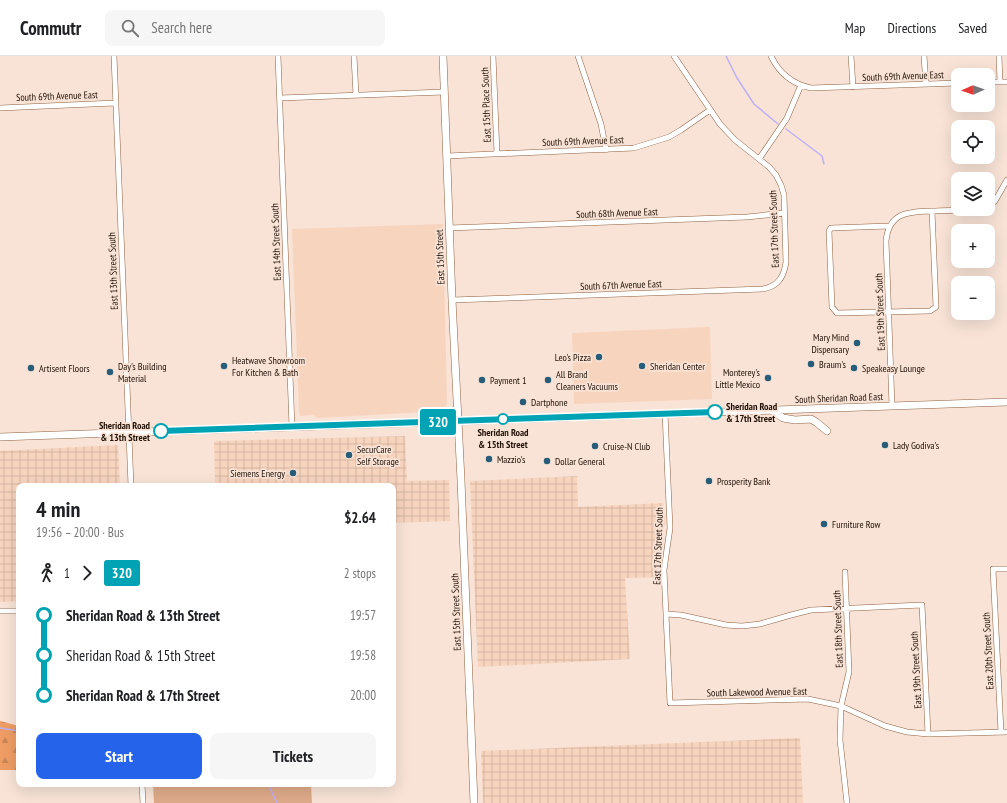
<!DOCTYPE html>
<html lang="en">
<head>
<meta charset="utf-8">
<style>
  :root { --surface:#fff; --page:#f6f6f6; --text:#202124; --muted:#757577; --line:#e0e0e0; --accent:#2563eb }
  body { margin:0; font-family:"PT Sans Narrow",sans-serif; background:var(--page); color:var(--text); height:100vh; display:flex; flex-direction:column; font-size:15px; white-space:nowrap }
  * { box-sizing:border-box; margin:0 }
  p { font-size:13px; color:var(--muted) }
  .icon { flex:none; width:22px; height:22px; fill:none; stroke:currentColor; stroke-width:2; stroke-linecap:round; stroke-linejoin:round }
  .map { position:relative; flex:1; overflow:hidden }
  .details { position:absolute; left:16px; top:427px; width:380px; height:304px; display:flex; flex-direction:column; background:var(--surface); border-radius:8px; box-shadow:0 4px 16px #0002 }
  .details>* { flex:none }
  .badge { padding:0 8px; border-radius:3px; font-size:14px; line-height:26px }
  .needle { width:26px; rotate:268deg }
  .controls { position:absolute; left:951px; top:12px; display:grid; gap:8px }
  .controls a { display:grid; place-items:center; width:44px; height:44px; border-radius:8px; background:var(--surface); box-shadow:0 4px 16px #0002; font-size:20px }
  .map>.badge { position:absolute; translate:-50% -50%; box-shadow:0 0 0 2px #fff }
  .legs { display:flex; align-items:center; gap:6px; height:44px; padding:0 20px; font-size:13px }
  .legs p { margin-inline-start:auto }
  .summary { display:flex; align-items:center; justify-content:space-between; height:68px; padding:0 20px }
  h1 { font-size:22px; font-weight:700; line-height:30px }
  .primary-button { display:flex; gap:8px; margin-top:auto; padding:8px 20px }
  .primary-button a { flex:1; height:46px; border-radius:8px; background:var(--accent); color:#fff; font-size:16px; font-weight:700; line-height:46px; text-align:center }
  .primary-button a+a { background:var(--page); color:var(--text) }
  ul { padding:0 20px; list-style:none }
  li { display:flex; align-items:center; gap:14px; height:40px; font-size:15px }
  li i { display:grid; place-items:center; width:6px; height:100%; margin:0 5px; background:currentColor }
  li i::after { content:''; width:10px; height:10px; margin:-5px; border:3px solid; border-radius:50%; background:var(--surface) }
  li p { margin-inline-start:auto }
  li:first-child i { background:linear-gradient(#0000 50%,currentColor 0) }
  li:last-child i { background:linear-gradient(currentColor 50%,#0000 0) }
  header { display:flex; align-items:center; gap:24px; box-sizing:border-box; height:56px; padding:0 20px; background:var(--surface); border-bottom:1px solid var(--line) }
  header strong { font-size:19px }
  nav { display:flex; gap:22px; margin-inline-start:auto; font-size:14px }
  .search { width:280px; height:36px; background:var(--page); display:flex; align-items:center; gap:10px; box-sizing:border-box; padding:0 14px; border-radius:8px; color:var(--muted); font-size:15px }
  .map>svg:first-child { display:block }
  .built { fill:#f7d4be }
  .industrial { fill:url(#industrial-grid) }
  .grass { fill:#deab8a }
  .forest { fill:url(#forest-firs) }
  .lines { fill:none; stroke-linecap:round; stroke-linejoin:round }
  .stream { stroke:#bfb0f4; stroke-width:1.5 }
  .street-casing { stroke:#8d6143; stroke-width:6 }
  .secondary-casing { stroke:#8d6143; stroke-width:8 }
  .street { stroke:#fff; stroke-width:5 }
  .secondary { stroke:#fff; stroke-width:7 }
  .line-1-casing { stroke:#fff; stroke-width:9 }
  .line-1 { stroke:#00a3b4; stroke-width:6 }
  .poi-dot { fill:#275d78; stroke:#f8e3d6; stroke-width:1.5 }
  .stop-1-dot { fill:#fff; stroke:#00a3b4; stroke-width:2 }
  .labels { text-anchor:middle; dominant-baseline:central; stroke-width:3.5; stroke-linejoin:round; paint-order:stroke }
  .street-label { font-size:10px; fill:#211005; stroke:#f8e3d6 }
  .poi-label { font-size:10px; fill:#211005; stroke:#f8e3d6; text-anchor:start }
  .stop-label { font-size:10px; font-weight:bold; fill:#211005; stroke:#f8e3d6; text-anchor:start }
</style>
</head>
<body>
<header>
<strong>Commutr</strong>
<div class="search"><svg class="icon" aria-label="search" viewBox="0 0 24 24"><circle cx="10" cy="10" r="6"/><path d="M15 15l6 6"/></svg>Search here</div>
<nav><a>Map</a><a>Directions</a><a>Saved</a></nav>
</header>
<div class="map">
<svg width="1007" height="747" viewBox="0 0 1007 747">
  <defs>
    <pattern id="industrial-grid" width="8" height="8" patternUnits="userSpaceOnUse"><rect width="8" height="8" fill="#f7d4be"/><path d="M0 4h8M4 0v8" fill="none" stroke="#d3b5a2"/></pattern>
    <pattern id="forest-firs" width="22" height="20" patternUnits="userSpaceOnUse"><rect width="22" height="20" fill="#ef9d65"/><path d="M5 1l3.5 6h-7zM16 11l3.5 6h-7z" fill="#cd8656"/></pattern>
  </defs>
  <rect width="100%" height="100%" fill="#f8e3d6"/>
  <path class="built" d="M443,168L447,347L445,353L443,355L318,362L313,359L300,360L299,356L292,173Z
    M710,271L712,343L574,348L572,277Z"/>
  <path class="industrial" d="M405,380L407,425L449,424L450,465L393,467V430H215L214,385Z
    M118,389L120,430H19V545L0,546V395Z
    M577,420L578,451L663,447L665,466L659,498L657,521L625,522L630,603L478,611L470,425Z
    M800,682L803,747H483L481,695Z"/>
  <path class="grass" d="M153,728H311L312,747H154Z"/>
  <path class="forest" d="M0,665L19,670V714H0Z"/>
  <g class="lines">
    <path class="stream" d="M726,0L737,22L754,48L778,68
      M786,73L822,100L824,108
      M0,672L19,675
      M268,728L277,747"/>
    <defs>
      <path id="street" d="M114,0L131,430
        M278,0L292,371
        M354,0L356,39
        M493,0L497,98
        M578,0L601,68L606,94
        M771,0C779,17 792,28 811,32L958,27
        M851,0L853,31
        M924,0L926,28
        M999,0L1000,26
        M988,26H1007
        M280,42L444,36
        M0,52L115,47
        M447,100L634,92L669,81L681,74L710,54
        M759,103L787,62L801,29
        M988,150L995,145L1007,124
        M889,170L831,172L829,175L832,251L837,257L930,255L936,251L932,155
        M449,172L747,161L784,157
        M452,244L763,233C779,230 784,220 786,206L784,139L781,129L776,119L769,111L735,84L720,68L674,0
        M892,350L886,185C889,156 908,156 932,155C947,154 962,155 976,153
        M665,357L670,472L664,514L670,647L808,643L841,650L885,670L907,676L928,678L1007,676
        M845,516L849,616L841,650L840,684L847,747
        M0,555H19
        M666,558L681,559L726,569L742,570L760,568L791,559L811,554L922,549L928,678
        M1001,676L993,513H1007
        M142,728L143,747"/>
      <path id="secondary" d="M443,0L452,244L461,424L474,747
        M771,354L783,362L795,364L811,363L816,366L827,375
        M0,381L1007,346"/>
    </defs>
    <use href="#street" class="street-casing"/>
    <use href="#secondary" class="secondary-casing"/>
    <use href="#street" class="street"/>
    <use href="#secondary" class="secondary"/>
  </g>
  <g class="lines">
    <defs>
      <path id="line-1" d="M161,375L715,356"/>
    </defs>
    <use href="#line-1" class="line-1-casing"/>
    <use href="#line-1" class="line-1"/>
  </g>
  <g class="poi-dot">
    <circle cx="857" cy="287" r="4"/>
    <circle cx="599" cy="301" r="4"/>
    <circle cx="811" cy="308" r="4"/>
    <circle cx="224" cy="310" r="4"/>
    <circle cx="642" cy="310" r="4"/>
    <circle cx="31" cy="312" r="4"/>
    <circle cx="854" cy="312" r="4"/>
    <circle cx="110" cy="316" r="4"/>
    <circle cx="768" cy="322" r="4"/>
    <circle cx="482" cy="324" r="4"/>
    <circle cx="548" cy="324" r="4"/>
    <circle cx="523" cy="346" r="4"/>
    <circle cx="885" cy="389" r="4"/>
    <circle cx="595" cy="390" r="4"/>
    <circle cx="349" cy="399" r="4"/>
    <circle cx="489" cy="403" r="4"/>
    <circle cx="547" cy="405" r="4"/>
    <circle cx="293" cy="417" r="4"/>
    <circle cx="709" cy="425" r="4"/>
    <circle cx="824" cy="468" r="4"/>
  </g>
  <g class="stop-1-dot">
    <circle cx="715" cy="356" r="7"/>
    <circle cx="503" cy="363" r="5"/>
    <circle cx="161" cy="375" r="7"/>
  </g>
  <g class="labels">
    <g class="street-label">
      <text transform="translate(903 20) rotate(-2)">South 69th Avenue East</text>
      <text transform="translate(57 40) rotate(-2)">South 69th Avenue East</text>
      <text transform="translate(486 49) rotate(-92)">East 15th Place South</text>
      <text transform="translate(583 85) rotate(-2)">South 69th Avenue East</text>
      <text transform="translate(617 157) rotate(-2)">South 68th Avenue East</text>
      <text transform="translate(774 173) rotate(-92)">East 17th Street South</text>
      <text transform="translate(276 186) rotate(-92)">East 14th Street South</text>
      <text transform="translate(440 201) rotate(-92)">East 15th Street</text>
      <text transform="translate(113 215) rotate(-92)">East 13th Street South</text>
      <text transform="translate(621 229) rotate(-2)">South 67th Avenue East</text>
      <text transform="translate(880 256) rotate(-92)">East 19th Street South</text>
      <text transform="translate(839 342) rotate(-2)">South Sheridan Road East</text>
      <text transform="translate(658 490) rotate(-88)">East 17th Street South</text>
      <text transform="translate(456 556) rotate(-92)">East 15th Street South</text>
      <text transform="translate(838 573) rotate(-92)">East 18th Street South</text>
      <text transform="translate(988 595) rotate(-93)">East 20th Street South</text>
      <text transform="translate(916 614) rotate(-93)">East 19th Street South</text>
      <text transform="translate(757 636) rotate(-1)">South Lakewood Avenue East</text>
    </g>
    <g class="poi-label">
      <text x="849" y="281" text-anchor="end">Mary Mind<tspan x="849" dy="12">Dispensary</tspan></text>
      <text x="591" y="301" text-anchor="end">Leo's Pizza</text>
      <text x="232" y="304">Heatwave Showroom<tspan x="232" dy="12">For Kitchen &amp; Bath</tspan></text>
      <text x="819" y="308">Braum's</text>
      <text x="118" y="310">Day's Building<tspan x="118" dy="12">Material</tspan></text>
      <text x="650" y="310">Sheridan Center</text>
      <text x="39" y="312">Artisent Floors</text>
      <text x="862" y="312">Speakeasy Lounge</text>
      <text x="760" y="316" text-anchor="end">Monterey's<tspan x="760" dy="12">Little Mexico</tspan></text>
      <text x="556" y="318">All Brand<tspan x="556" dy="12">Cleaners Vacuums</tspan></text>
      <text x="490" y="324">Payment 1</text>
      <text x="531" y="346">Dartphone</text>
      <text x="893" y="389">Lady Godiva's</text>
      <text x="603" y="390">Cruise-N Club</text>
      <text x="357" y="393">SecurCare<tspan x="357" dy="12">Self Storage</tspan></text>
      <text x="497" y="403">Mazzio's</text>
      <text x="555" y="405">Dollar General</text>
      <text x="285" y="417" text-anchor="end">Siemens Energy</text>
      <text x="717" y="425">Prosperity Bank</text>
      <text x="832" y="468">Furniture Row</text>
    </g>
    <g class="stop-label">
      <text x="726" y="350">Sheridan Road<tspan x="726" dy="12">&amp; 17th Street</tspan></text>
      <text x="150" y="369" text-anchor="end">Sheridan Road<tspan x="150" dy="12">&amp; 13th Street</tspan></text>
      <text x="503" y="376" text-anchor="middle">Sheridan Road<tspan x="503" dy="12">&amp; 15th Street</tspan></text>
    </g>
  </g>
</svg>
<div class="controls">
<a><svg class="needle" viewBox="-14 -14 28 28"><path d="M0-13l5 13h-10z" fill="#e53935"/><path d="M0 13l5-13h-10z" fill="#757577"/></svg></a>
<a><svg class="icon" aria-label="locate" viewBox="0 0 24 24"><circle cx="12" cy="12" r="6"/><path d="M12 2v4M12 18v4M2 12h4M18 12h4"/></svg></a>
<a><svg class="icon" aria-label="layers" viewBox="0 0 24 24"><path d="M12 4l9 5-9 5-9-5zM3 14l9 5 9-5"/></svg></a>
<a>+</a>
<a>−</a>
</div>
<b class="badge" style="left:438px;top:366px;background:#00a3b4;color:#fff">320</b>
<section class="details">
<div class="summary"><div><h1>4 min</h1><p>19:56 – 20:00 · Bus</p></div><b>$2.64</b></div>
<div class="legs"><svg class="icon" aria-label="walk" viewBox="0 0 24 24"><circle cx="13" cy="4" r="2"/><path d="M13 8l-2 6 4 7M11 14l-3 7M7 12l3-4h3l4 4"/></svg>1<svg class="icon" aria-label="forward" viewBox="0 0 24 24"><path d="M9 5l7 7-7 7"/></svg><b class="badge" style="background:#00a3b4;color:#fff">320</b><p>2 stops</p></div>
<ul>
<li><i style="color:#00a3b4"></i><b>Sheridan Road &amp; 13th Street</b><p>19:57</p></li>
<li><i style="color:#00a3b4"></i><span>Sheridan Road &amp; 15th Street</span><p>19:58</p></li>
<li><i style="color:#00a3b4"></i><b>Sheridan Road &amp; 17th Street</b><p>20:00</p></li>
</ul>
<div class="primary-button"><a>Start</a><a>Tickets</a></div>
</section>
</div>
</body>
</html>
